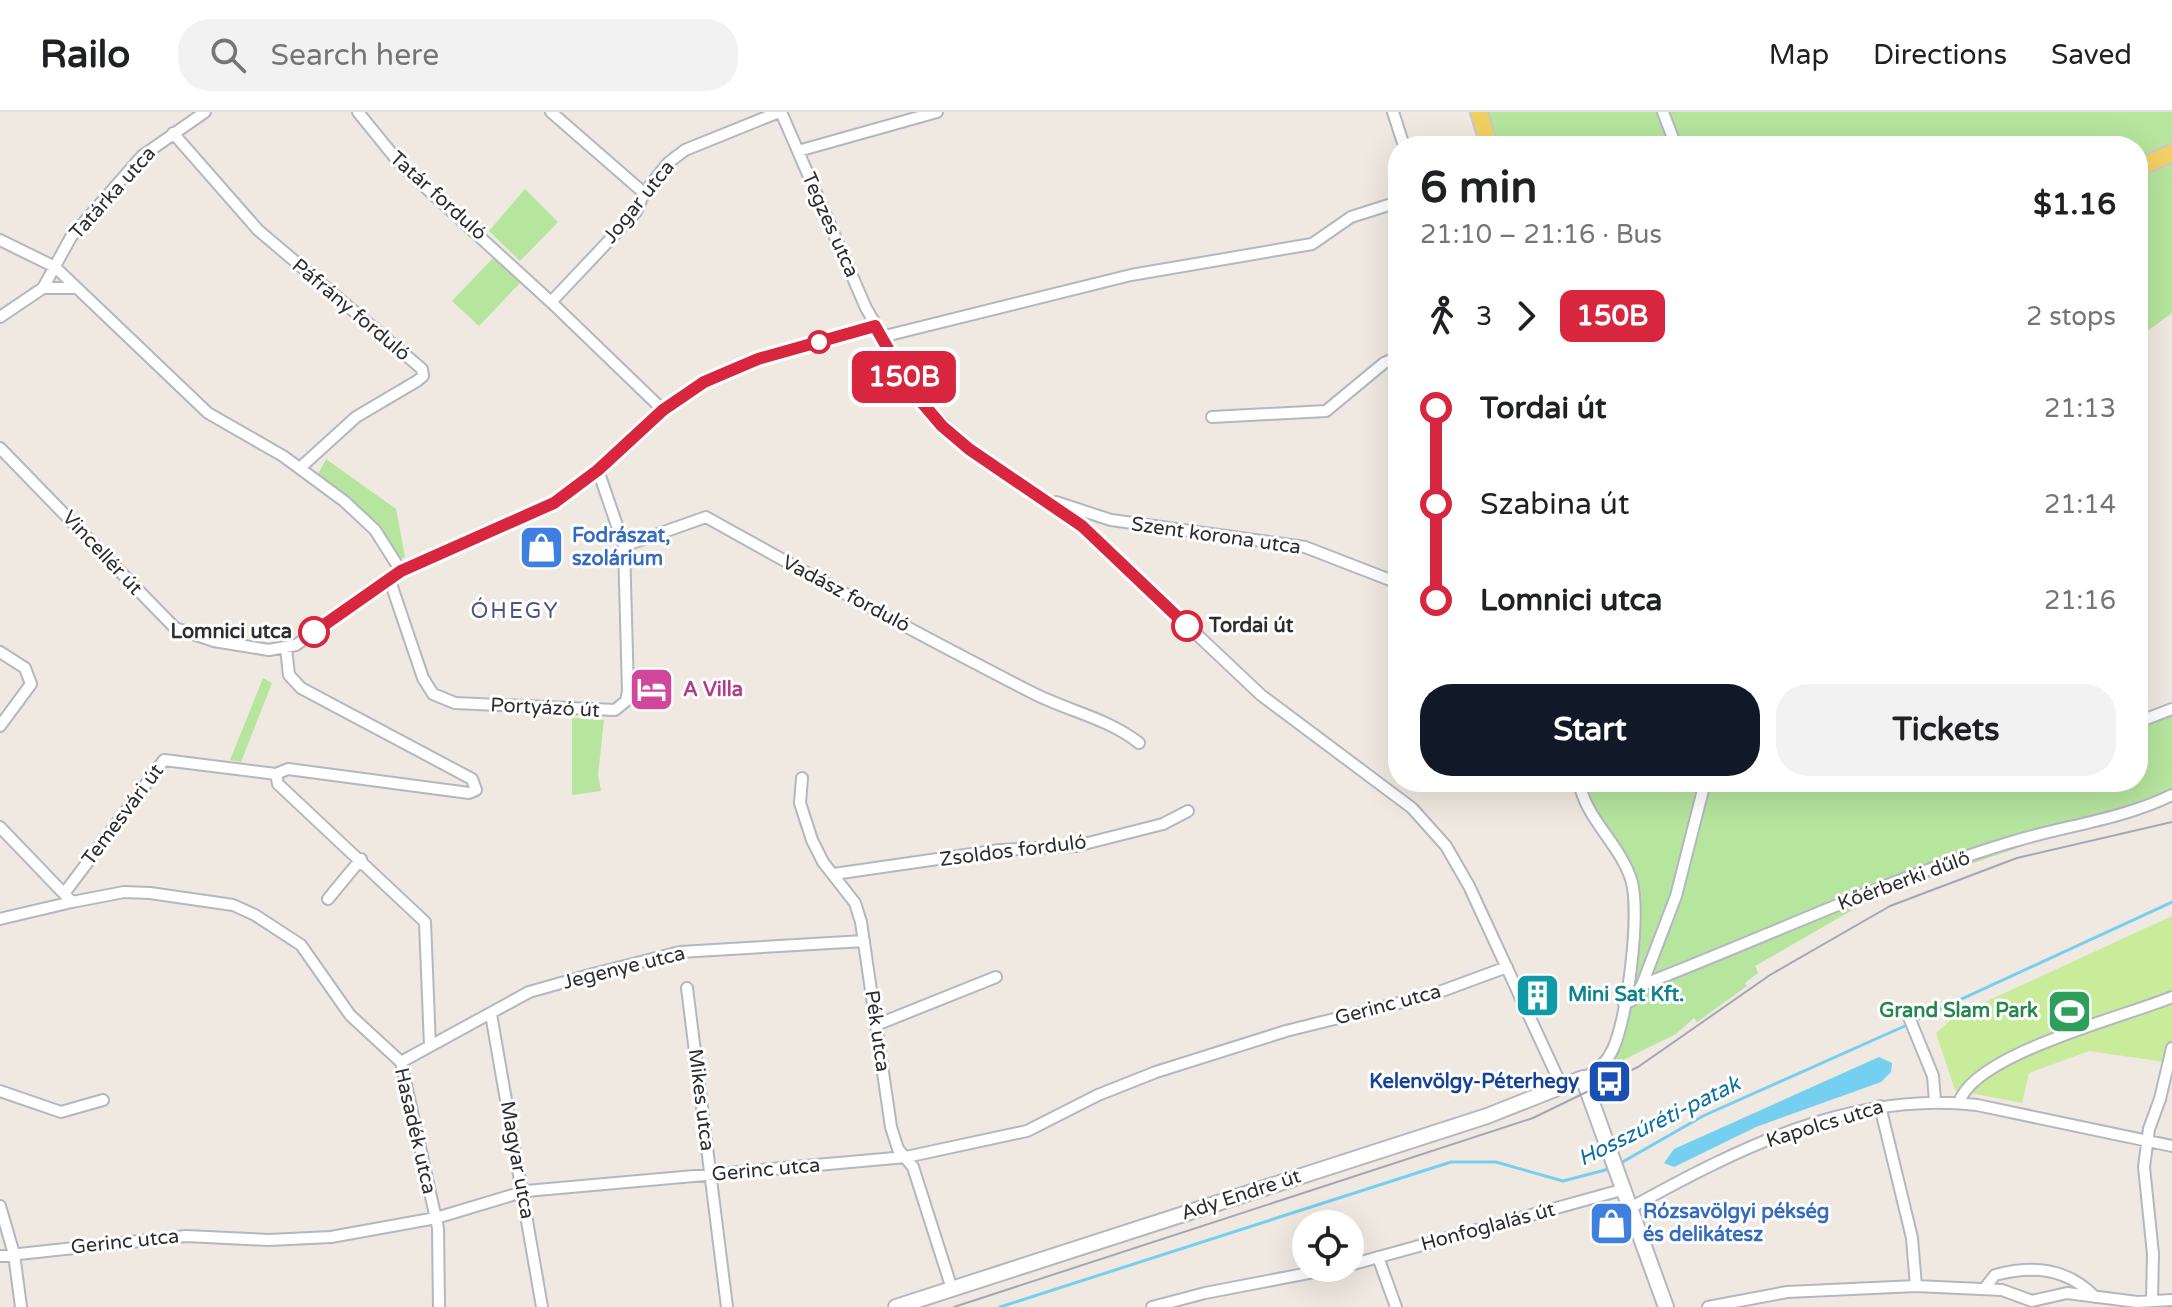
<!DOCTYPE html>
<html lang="en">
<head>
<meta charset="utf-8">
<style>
  :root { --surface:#fff; --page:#f2f2f2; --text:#202124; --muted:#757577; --line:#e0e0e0; --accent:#111827 }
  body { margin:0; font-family:"Varela Round",sans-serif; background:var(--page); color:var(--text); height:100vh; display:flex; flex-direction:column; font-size:30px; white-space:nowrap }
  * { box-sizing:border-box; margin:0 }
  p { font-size:26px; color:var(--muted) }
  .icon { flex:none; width:44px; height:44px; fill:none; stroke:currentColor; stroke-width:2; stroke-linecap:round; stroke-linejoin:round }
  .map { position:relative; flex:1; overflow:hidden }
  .panel { position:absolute; left:1388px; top:24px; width:760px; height:656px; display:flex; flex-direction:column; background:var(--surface); border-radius:32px; box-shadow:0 8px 32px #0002 }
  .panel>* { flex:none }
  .badge { padding:0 16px; border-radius:12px; font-size:28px; line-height:52px }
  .fabs { position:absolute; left:1292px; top:1098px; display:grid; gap:16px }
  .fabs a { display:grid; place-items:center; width:72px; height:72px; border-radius:50%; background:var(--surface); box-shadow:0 8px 32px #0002; font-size:40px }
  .map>.badge { position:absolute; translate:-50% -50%; box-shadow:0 0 0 4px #fff }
  .legs { display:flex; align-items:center; gap:12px; height:88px; padding:0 32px; font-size:26px }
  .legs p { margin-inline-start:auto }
  .summary { display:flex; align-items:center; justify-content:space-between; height:136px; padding:0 32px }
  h1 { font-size:44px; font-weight:700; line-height:60px }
  .action { display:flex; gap:16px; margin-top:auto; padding:16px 32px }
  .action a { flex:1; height:92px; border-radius:32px; background:var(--accent); color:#fff; font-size:32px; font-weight:700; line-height:92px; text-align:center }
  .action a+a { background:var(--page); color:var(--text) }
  ul { padding:0 32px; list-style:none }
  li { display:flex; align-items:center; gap:28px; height:96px; font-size:30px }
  li i { display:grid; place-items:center; width:12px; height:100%; margin:0 10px; background:currentColor }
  li i::after { content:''; width:20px; height:20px; margin:-10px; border:6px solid; border-radius:50%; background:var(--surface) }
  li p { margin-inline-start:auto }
  li:first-child i { background:linear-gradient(#0000 50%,currentColor 0) }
  li:last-child i { background:linear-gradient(currentColor 50%,#0000 0) }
  header { display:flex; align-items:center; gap:48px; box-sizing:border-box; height:112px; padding:0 40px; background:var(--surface); border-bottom:2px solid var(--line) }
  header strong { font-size:38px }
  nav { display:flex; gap:44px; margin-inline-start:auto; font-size:28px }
  .search { width:560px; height:72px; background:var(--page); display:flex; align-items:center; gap:20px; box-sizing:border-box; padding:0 28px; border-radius:32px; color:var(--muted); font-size:30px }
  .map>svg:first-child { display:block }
  .green { fill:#b6e59e }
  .pitch { fill:#c9ec9a }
  .water { fill:#75cff0 }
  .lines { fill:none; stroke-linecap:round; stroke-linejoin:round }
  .stream { stroke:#75cff0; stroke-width:3 }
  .street-casing { stroke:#b4b7c1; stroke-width:14 }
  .secondary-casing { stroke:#b4b7c1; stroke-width:18 }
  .primary-casing { stroke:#c9c9c9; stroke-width:20 }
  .street { stroke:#fff; stroke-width:10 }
  .secondary { stroke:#fff; stroke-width:14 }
  .primary { stroke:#f2d163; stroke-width:16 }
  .tram { stroke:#a3a6b8; stroke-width:2 }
  .line-1-casing { stroke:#fff; stroke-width:18 }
  .line-1 { stroke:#d7263d; stroke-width:12 }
  .stop-1-dot { fill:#fff; stroke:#d7263d; stroke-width:4 }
  .labels { text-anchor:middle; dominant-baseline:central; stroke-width:6; stroke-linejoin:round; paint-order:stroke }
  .street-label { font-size:20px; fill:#2e2e2e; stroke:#fff }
  .shop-label { font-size:20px; font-weight:bold; fill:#366cbe; stroke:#fff; text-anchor:start }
  .stop-label { font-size:20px; font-weight:bold; fill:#2e2e2e; stroke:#fff; text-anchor:start }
  .hotel-label { font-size:20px; font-weight:bold; fill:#b23c85; stroke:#fff; text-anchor:start }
  .culture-label { font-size:20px; font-weight:bold; fill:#0d838f; stroke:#fff; text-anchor:start }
  .leisure-label { font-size:20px; font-weight:bold; fill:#27864d; stroke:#fff; text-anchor:end }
  .transit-label { font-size:20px; font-weight:bold; fill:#164399; stroke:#fff; text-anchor:end }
  .neighbourhood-label { font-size:22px; letter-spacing:2px; fill:#4d5680; stroke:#fff }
  .water-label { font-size:22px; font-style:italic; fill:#0d6fa3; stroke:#fff }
</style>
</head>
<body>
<header>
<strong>Railo</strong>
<div class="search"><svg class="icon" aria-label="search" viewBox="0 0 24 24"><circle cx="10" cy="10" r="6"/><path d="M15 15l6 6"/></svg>Search here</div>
<nav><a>Map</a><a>Directions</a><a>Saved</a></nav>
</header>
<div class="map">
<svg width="2172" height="1195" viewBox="0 0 2172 1195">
  <rect width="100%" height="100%" fill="#efe9e1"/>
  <path class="green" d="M1479,0H2172V201L2138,226V34H1489Z
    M525,77L558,110L520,149L489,119Z
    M494,145L520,171L479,214L452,189Z
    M326,347L396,397L405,445L398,447L317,364Z
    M263,566L272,571L241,650L230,648Z
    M2172,594V683L1877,784L1755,854L1758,861L1745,871L1747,874L1697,910L1694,906L1676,922L1605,957L1603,953C1621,925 1644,806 1632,774C1618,738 1596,704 1579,670H2138V608Z
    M572,606L604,608L598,663L601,679L572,683Z"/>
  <path class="pitch" d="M2172,804V951L2089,939L2029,961L2022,991L1955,978L1936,921L1955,904Z"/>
  <path class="water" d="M1879,945L1892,951L1891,960L1881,970L1756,1015L1674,1055L1664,1051L1674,1037Z"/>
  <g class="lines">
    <path class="stream" d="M1914,909L2172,790
      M1619,1052L1703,1004L1907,913
      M1000,1195L1451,1050H1496L1563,1069L1609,1057"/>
    <defs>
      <path id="street" d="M358,0L401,53L551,190L636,100L644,81L668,51L685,38L779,0
        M551,0L644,81
        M781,0L866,196L921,290L969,337L1082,414L1261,583L1412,696L1446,734L1469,774L1562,975
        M1393,0L1404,34
        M1663,0L1676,34
        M173,21L258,118L422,257L423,264L417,269L356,305L301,355
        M798,39L937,0
        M0,128L55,155L208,301L283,344L344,389L375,418L401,459
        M43,176H76
        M551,190L663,298
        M0,205L43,176L71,125L142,44L205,0
        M881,225L1131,163L1312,132L1351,105L1398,90
        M1212,305L1326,299L1384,251L1398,245
        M0,336L175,516L214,529L269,538L296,533L401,459L554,391L598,358L663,298L704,270L758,247L875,214
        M1056,390L1111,408L1305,435L1398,471
        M624,434L706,405C813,465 920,523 1029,579C1064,598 1108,606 1139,631
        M389,466L423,566L433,582L455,591L615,598L626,589L628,579L624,434L598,358
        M0,540L25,556L31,572L0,614
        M2138,610L2172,597
        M276,662L288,657L469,681L476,678L472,667L301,576L289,563L286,536
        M276,662L278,672L425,810L430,934
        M802,666L800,691L812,728L823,750L855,791L861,810L891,1015L898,1037L913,1055L952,1177
        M1579,670C1586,707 1619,731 1631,767C1641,800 1628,904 1613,937C1607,950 1597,960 1583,966
        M0,715L72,790L0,807
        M834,762L1000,738L1076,734L1163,712L1188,699
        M66,779L164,648L276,662
        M328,787L361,747
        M72,790L124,780L150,781L233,793L255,803L301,833L350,903L401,950L438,1116L439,1195
        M1642,873L1676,784L1705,670
        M687,876L727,1195
        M1623,890L1631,889L1642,873C1764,826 1883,769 2008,731C2062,714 2121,708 2172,683
        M1906,898L1933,964L1935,989
        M491,902L542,1195
        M876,913L996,865
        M401,950L529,880L593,862L680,840L864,829
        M0,979L61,1000L103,988
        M1959,991C1973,942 2124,905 2172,885
        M1880,994L1912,1126L1916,1174
        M0,1094L14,1142L21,1195
        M1632,1095C1737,1037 1853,978 1977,993L2172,1034
        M0,1144L186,1124L269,1128L331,1125L436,1106L526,1079L906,1045L1027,1019L1098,983L1156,960L1286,919L1431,883L1507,855
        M1378,1145L1396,1195
        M1350,1153L1625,1077
        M1984,1177L1995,1163C2034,1153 2067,1156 2095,1185
        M2152,1188L2153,1142L2144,1055L2149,1017L2160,987L2172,936
        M1152,1195L1205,1181L1335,1156
        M1708,1195L1787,1180L1916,1174L2002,1178L2032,1189L2067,1181L2137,1190L2172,1188"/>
      <path id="secondary" d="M896,1195L1487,1004L1583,966L1666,1195"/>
      <path id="primary" d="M1479,0L1489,34
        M2138,56L2172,41"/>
    </defs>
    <use href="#street" class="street-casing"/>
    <use href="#secondary" class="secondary-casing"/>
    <use href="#primary" class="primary-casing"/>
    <use href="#street" class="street"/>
    <use href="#secondary" class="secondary"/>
    <use href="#primary" class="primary"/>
    <path class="tram" d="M954,1195L1533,1006L1638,955L1770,863L1890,794L2017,746L2172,710"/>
  </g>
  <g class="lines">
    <defs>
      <path id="line-1" d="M314,520L401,459L554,391L598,358L663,298L704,270L758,247L875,214L912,279L942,314L969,337L1082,414L1187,514"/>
    </defs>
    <use href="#line-1" class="line-1-casing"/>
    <use href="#line-1" class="line-1"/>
  </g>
  <defs>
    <symbol id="shop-square" viewBox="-11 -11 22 22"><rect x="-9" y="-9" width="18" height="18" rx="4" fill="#3f7fe0" stroke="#fff"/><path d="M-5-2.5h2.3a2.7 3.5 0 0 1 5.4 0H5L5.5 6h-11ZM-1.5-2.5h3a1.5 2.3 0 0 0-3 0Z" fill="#fff"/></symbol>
    <symbol id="hotel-square" viewBox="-11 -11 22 22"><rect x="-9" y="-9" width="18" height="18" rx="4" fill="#d1479c" stroke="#fff"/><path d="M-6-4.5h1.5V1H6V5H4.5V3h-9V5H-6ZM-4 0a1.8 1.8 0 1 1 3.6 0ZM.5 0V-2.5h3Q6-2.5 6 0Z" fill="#fff"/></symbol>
    <symbol id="building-square" viewBox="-11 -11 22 22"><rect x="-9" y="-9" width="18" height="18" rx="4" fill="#0f9aa8" stroke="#fff"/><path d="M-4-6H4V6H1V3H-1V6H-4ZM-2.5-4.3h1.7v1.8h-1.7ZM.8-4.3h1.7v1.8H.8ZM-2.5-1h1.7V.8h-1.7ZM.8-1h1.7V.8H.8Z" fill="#fff"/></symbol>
    <symbol id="stadium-square" viewBox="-11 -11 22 22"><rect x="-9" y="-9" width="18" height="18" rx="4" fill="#2e9e5b" stroke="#fff"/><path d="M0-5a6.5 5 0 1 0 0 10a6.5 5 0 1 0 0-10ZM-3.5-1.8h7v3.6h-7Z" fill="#fff"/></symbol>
    <symbol id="bus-square" viewBox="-11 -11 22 22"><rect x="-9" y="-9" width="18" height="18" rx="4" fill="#1a4fb4" stroke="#fff"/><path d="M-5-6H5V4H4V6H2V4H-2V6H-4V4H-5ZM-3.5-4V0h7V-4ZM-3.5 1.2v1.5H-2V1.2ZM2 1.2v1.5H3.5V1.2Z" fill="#fff"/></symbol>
  </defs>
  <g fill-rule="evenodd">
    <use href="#shop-square" x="516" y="410" width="51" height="51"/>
    <use href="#hotel-square" x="626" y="552" width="51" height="51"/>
    <use href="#building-square" x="1512" y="858" width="51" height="51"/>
    <use href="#stadium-square" x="2044" y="874" width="51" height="51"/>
    <use href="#bus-square" x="1584" y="944" width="51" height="51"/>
    <use href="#shop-square" x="1586" y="1086" width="51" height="51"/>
  </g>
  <g class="stop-1-dot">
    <circle cx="819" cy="230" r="10"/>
    <circle cx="1187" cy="514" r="14"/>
    <circle cx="314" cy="520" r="14"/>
  </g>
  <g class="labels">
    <g class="street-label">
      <text transform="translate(113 81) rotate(-48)">Tatárka utca</text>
      <text transform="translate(438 84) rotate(42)">Tatár forduló</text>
      <text transform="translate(639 90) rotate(-51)">Jogar utca</text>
      <text transform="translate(830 113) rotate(66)">Tegzes utca</text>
      <text transform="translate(351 198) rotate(40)">Páfrány forduló</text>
      <text transform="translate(1216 424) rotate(8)">Szent korona utca</text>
      <text transform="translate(102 441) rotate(47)">Vincellér út</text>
      <text transform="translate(846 482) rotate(28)">Vadász forduló</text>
      <text transform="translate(545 596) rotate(3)">Portyázó út</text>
      <text transform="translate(123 703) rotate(-53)">Temesvári út</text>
      <text transform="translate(1013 739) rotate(-7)">Zsoldos forduló</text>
      <text transform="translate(1904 769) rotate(-20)">Kőérberki dűlő</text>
      <text transform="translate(624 856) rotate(-14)">Jegenye utca</text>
      <text transform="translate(1388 893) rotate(-15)">Gerinc utca</text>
      <text transform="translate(877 919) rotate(82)">Pék utca</text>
      <text transform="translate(701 988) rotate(83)">Mikes utca</text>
      <text transform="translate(1825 1012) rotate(-17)">Kapolcs utca</text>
      <text transform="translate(415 1019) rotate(77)">Hasadék utca</text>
      <text transform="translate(517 1048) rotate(80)">Magyar utca</text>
      <text transform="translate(766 1058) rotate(-5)">Gerinc utca</text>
      <text transform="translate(1241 1083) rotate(-18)">Ady Endre út</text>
      <text transform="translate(1488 1115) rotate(-15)">Honfoglalás út</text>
      <text transform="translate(125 1130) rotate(-6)">Gerinc utca</text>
    </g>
    <g class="shop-label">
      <text x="572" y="424">Fodrászat,<tspan x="572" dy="23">szolárium</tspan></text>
      <text x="1643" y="1100">Rózsavölgyi pékség<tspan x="1643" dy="23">és delikátesz</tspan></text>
    </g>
    <g class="stop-label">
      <text x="1209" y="514">Tordai út</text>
      <text x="292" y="520" text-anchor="end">Lomnici utca</text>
    </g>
    <g class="hotel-label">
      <text x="683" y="578">A Villa</text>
    </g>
    <g class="culture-label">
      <text x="1568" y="883">Mini Sat Kft.</text>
    </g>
    <g class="leisure-label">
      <text x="2038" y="899">Grand Slam Park</text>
    </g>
    <g class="transit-label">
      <text x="1579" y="970">Kelenvölgy-Péterhegy</text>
    </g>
    <g class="neighbourhood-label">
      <text x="515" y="499">ÓHEGY</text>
    </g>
    <g class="water-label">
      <text transform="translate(1659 1009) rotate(-26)">Hosszúréti-patak</text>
    </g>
  </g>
</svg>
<div class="fabs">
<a><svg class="icon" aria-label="locate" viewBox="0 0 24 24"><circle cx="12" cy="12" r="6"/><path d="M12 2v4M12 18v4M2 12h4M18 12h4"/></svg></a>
</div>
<b class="badge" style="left:904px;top:265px;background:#d7263d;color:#fff">150B</b>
<section class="panel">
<div class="summary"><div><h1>6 min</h1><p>21:10 – 21:16 · Bus</p></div><b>$1.16</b></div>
<div class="legs"><svg class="icon" aria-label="walk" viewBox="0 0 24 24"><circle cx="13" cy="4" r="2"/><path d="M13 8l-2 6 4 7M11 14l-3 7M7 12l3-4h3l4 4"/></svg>3<svg class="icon" aria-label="forward" viewBox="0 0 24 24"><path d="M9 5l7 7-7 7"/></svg><b class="badge" style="background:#d7263d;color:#fff">150B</b><p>2 stops</p></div>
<ul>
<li><i style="color:#d7263d"></i><b>Tordai út</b><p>21:13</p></li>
<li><i style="color:#d7263d"></i><span>Szabina út</span><p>21:14</p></li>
<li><i style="color:#d7263d"></i><b>Lomnici utca</b><p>21:16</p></li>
</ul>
<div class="action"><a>Start</a><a>Tickets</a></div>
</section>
</div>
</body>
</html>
